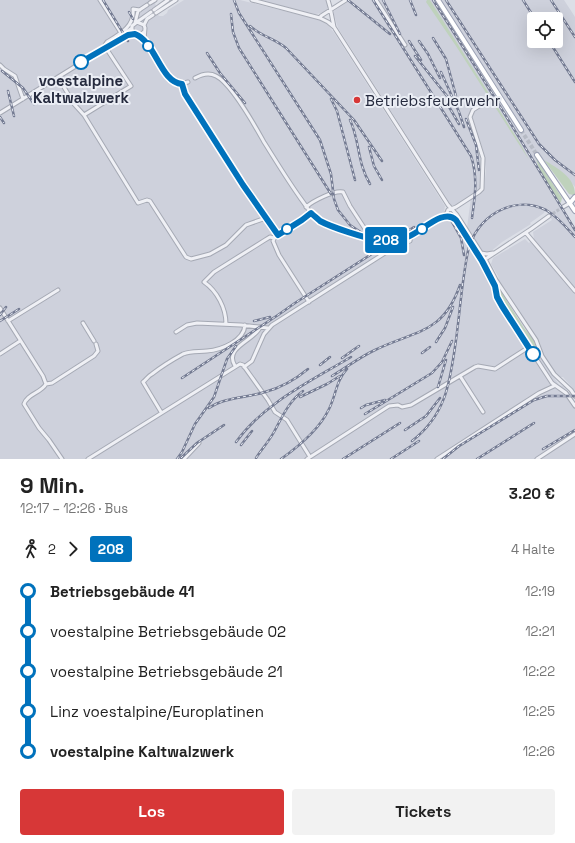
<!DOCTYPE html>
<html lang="de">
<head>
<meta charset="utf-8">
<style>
  :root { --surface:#fff; --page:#f2f2f2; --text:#222; --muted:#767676; --accent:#d73737 }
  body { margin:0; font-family:"Space Grotesk",sans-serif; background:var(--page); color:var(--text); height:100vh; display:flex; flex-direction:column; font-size:15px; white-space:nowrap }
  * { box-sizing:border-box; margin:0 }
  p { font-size:13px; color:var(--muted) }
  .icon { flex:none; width:22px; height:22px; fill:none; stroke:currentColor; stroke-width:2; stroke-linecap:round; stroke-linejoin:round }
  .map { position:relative; height:459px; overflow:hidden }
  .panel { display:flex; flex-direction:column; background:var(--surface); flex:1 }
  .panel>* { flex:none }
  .badge { padding:0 8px; border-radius:3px; font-size:14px; line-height:26px }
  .controls { position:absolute; left:527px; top:12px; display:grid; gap:8px }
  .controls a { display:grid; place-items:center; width:36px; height:36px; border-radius:4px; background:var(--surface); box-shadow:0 4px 16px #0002; font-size:20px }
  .map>.badge { position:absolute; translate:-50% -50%; box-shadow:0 0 0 2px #fff }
  .legs { display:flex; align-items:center; gap:6px; height:44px; padding:0 20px; font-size:13px }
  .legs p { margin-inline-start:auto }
  .summary { display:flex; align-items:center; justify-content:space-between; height:68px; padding:0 20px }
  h1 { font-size:22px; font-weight:700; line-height:30px }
  .button { display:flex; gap:8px; margin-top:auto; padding:8px 20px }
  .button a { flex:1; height:46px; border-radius:4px; background:var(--accent); color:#fff; font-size:16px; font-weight:700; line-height:46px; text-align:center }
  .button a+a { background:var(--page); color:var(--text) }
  ul { padding:0 20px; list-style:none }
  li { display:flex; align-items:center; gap:14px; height:40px; font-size:15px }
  li i { display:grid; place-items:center; width:6px; height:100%; margin:0 5px; background:currentColor }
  li i::after { content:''; width:10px; height:10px; margin:-5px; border:3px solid; border-radius:50%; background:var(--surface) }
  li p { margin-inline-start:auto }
  li:first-child i { background:linear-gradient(#0000 50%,currentColor 0) }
  li:last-child i { background:linear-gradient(currentColor 50%,#0000 0) }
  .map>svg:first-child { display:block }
  .built { fill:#ced1dc; fill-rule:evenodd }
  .green { fill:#bfd2bc }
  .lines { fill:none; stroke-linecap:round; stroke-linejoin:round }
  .minor-tunnel { stroke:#b7bbc5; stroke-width:3; stroke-dasharray:3 1.5; stroke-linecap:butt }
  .major-tunnel { stroke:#b7bbc5; stroke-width:4; stroke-dasharray:4 2; stroke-linecap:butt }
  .minor-casing { stroke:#a5a9b4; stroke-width:5 }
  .major-casing { stroke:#9ba1b4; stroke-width:6 }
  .minor { stroke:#eff0f5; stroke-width:3 }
  .major { stroke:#fff; stroke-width:4 }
  .rail-casing { stroke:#747b92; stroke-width:2.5 }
  .rail { stroke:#ebeef5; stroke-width:1; stroke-dasharray:3; stroke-linecap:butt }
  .line-1-casing { stroke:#fff; stroke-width:9 }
  .line-1 { stroke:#0072bc; stroke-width:6 }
  .stop-1-dot { fill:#fff; stroke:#0072bc; stroke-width:2 }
  .poi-dot { fill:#d73737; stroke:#ebeef5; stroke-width:1.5 }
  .labels { text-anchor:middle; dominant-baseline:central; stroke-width:4; stroke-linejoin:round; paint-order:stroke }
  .stop-label { font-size:15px; font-weight:bold; fill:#252a3e; stroke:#ebeef5 }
  .poi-label { font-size:15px; fill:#252a3e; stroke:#ebeef5; text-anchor:start }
</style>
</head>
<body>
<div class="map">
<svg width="575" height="459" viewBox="0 0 575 459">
  <rect width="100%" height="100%" fill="#dcdfe7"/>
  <path class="built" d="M0,0H152L149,2L151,5L155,3L156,6L153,8L159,16H163L167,13L168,10L184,0H240L320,20L328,25L335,34L445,206L444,212L436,218L445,211L456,217L484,260L506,301L543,361L559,385L563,386L567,390L575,402V459H0Z
    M258,0H326L328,7L326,11L323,13L315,14Z
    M350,0H436L519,131L523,129L522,127L441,0H564L575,17V187L565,175L544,160L539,154L535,156L540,171L575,228V391L563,377H558L554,371L543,354L540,343L499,281L498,276L491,264L493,258L525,239L529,243L534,239L533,232L552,220L548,213L545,211L544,213L530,223L531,224L502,242L489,253L482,251L467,227L471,198L484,188L486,170L484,153L471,117L474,111L490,100L489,99L472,110L469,117L480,151V185L481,187L479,190L456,205H451L338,28L334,15V11ZM534,19H556V41H534Z"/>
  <path class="green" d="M427,0H430L520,143L529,160L456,46L426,2Z
    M535,156L562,198L561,202L560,203L540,171Z
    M544,160C557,168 575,177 575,194L573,195L569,194Z
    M407,238L408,240L396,244L383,252L379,247V244L381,242Z
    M498,290H500L524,328L533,338L537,351L518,322L516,323L502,303Z"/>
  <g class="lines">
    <path class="minor-tunnel" d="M549,216L563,207"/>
    <path class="major-tunnel" d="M521,130L537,155"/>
    <defs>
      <path id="minor" d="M100,0L121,33V40
        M252,0L320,18L328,22L334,27L448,205L457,215L485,259L496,280L536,340L542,356L554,374L571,390L575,396
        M328,0L330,7L334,27
        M376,0L405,45
        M150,3L155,0
        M154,10L168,0
        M156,13L176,0
        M320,18L321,16L346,0
        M137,22L151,12
        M135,23L138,11L147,5
        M144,25L147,19L153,15
        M144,32L140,35L135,34L132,30V26L137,22L144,25L145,28L144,40
        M138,35C155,46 161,78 180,84L188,82
        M107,46L132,28
        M106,48L105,45L107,42C120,34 135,26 133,9L140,10
        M86,59L129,35L135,34
        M0,65L4,69L15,76L23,99
        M58,77L74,104L84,115L138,203L147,200L150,201L186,257L191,259L210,254L226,245L246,225L266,218
        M195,78C202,74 209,72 216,76C232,84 255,126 264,142C276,161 288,181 301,199L311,213L324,223L375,239H390L411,236L444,215H449L454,218C467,235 486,266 495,286C497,293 498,300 502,306L552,383L566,393L575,406
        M182,84L185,94L243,185L278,235
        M0,113L84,61
        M84,115L131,86L106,48
        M306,207C313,201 334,190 343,192L350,206L382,255
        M563,207L570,203
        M446,215L448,210L456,207L479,192L482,189L483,158L470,117L473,110L487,101
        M526,233L575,291
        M481,253L487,254L493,253
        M484,260L531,229L549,216
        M309,302L279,255L273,241L275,237L302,220L311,213
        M0,308L43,376L46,384
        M8,321L58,290
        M83,323L94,341
        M226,324C226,308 217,291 204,282L214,272L265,240L270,237L274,238
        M176,332L187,325L197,323L241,325L268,328
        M0,354L20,341
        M235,366C223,347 256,340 260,327
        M244,367L252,361L264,334L272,325L396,246L410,241L411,236
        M460,376L483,412
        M46,384C41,393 27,394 24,404L39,428L49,440L62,459
        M46,384L52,383L94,356L98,351L96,344
        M161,412L143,382C146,380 148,376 152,374C161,367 172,360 183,354C191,351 199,352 207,351C221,350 244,341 245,325
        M88,459L240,364L243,365L268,400L275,412L287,420L310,457
        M184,459L199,443
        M307,459L389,406L398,405L402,407L411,405L475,367L478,366L495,369L529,347
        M437,459L539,393L554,386
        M537,459L575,434"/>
      <path id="major" d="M438,0L521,130
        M537,155L575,211
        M570,203L575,197"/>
    </defs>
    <use href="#minor" class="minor-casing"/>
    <use href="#major" class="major-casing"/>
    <use href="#minor" class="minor"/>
    <use href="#major" class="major"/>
    <defs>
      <path id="rail" d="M103,0L128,41
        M234,0L239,13L320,140L331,174L334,199L338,210L350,225L362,233
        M348,0L390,34
        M373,0L471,156C478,177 475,197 472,218
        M383,0L400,34
        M410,0L416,15
        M433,0C482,76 529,153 575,230
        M446,0L539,144L555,160L575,175
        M523,0L535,19
        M551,0L575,37
        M129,12L133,19
        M231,14L233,32L239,48L331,194
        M250,26C261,36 275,39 286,48L354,120L382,161
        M433,38L446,59L456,96
        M409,41L421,60
        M419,41L428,54L440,78
        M549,41L575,82
        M207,53L220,73L245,103
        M415,56L451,101
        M2,71L23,88L34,104
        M441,72L459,112L464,127
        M8,91L14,116
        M331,99L337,111L355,180
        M448,105L459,124
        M0,117L4,123
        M466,119L476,145L479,170
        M350,120C360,141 357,163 370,184
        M369,147L374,166L382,180
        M452,222L461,238L464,255
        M0,315L6,307
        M0,321L19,309
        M254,321L270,317
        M436,342L445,328L453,307
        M422,353L430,347
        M342,358L359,346
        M320,365L330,357
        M332,376C347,367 360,357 375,350C416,330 443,334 460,285
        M182,378L278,315L295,303L414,227
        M438,387L446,360
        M300,397L327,384L340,376
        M209,408C225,397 246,398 265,392C280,388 296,379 308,369
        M361,408L366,405L385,400
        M365,414L432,373L442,362L452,341
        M405,430L426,416L440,398
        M412,441C447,414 450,381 456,340C460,311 462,280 468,251C476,217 512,194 546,210C558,217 566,227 575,237
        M236,442C264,403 311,381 351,357
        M241,445L252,431
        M543,449L575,430
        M181,458L197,443L224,425
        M256,458C262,449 269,441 274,432C282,417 289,401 303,391
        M177,459L182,452L195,424L214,397L227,359L236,346
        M281,459C298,447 320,428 329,409C336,395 336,381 347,369
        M343,459L400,423
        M391,459L419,441
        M443,459L459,446L534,400L547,396H575
        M477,459L534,423"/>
    </defs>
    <use href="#rail" class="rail-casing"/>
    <use href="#rail" class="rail"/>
  </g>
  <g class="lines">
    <defs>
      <path id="line-1" d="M81,62L128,35L135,34C156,42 160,82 182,84L185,94L243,185L278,235L302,220L311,213C314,216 317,218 320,221C331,227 367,239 379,240C388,240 398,239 407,237C421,233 443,207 456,220L482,261L495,286L497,297L502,306L533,354"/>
    </defs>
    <use href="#line-1" class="line-1-casing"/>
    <use href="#line-1" class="line-1"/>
  </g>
  <g class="stop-1-dot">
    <circle cx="148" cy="46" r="5"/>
    <circle cx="81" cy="62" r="7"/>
    <circle cx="287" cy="229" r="5"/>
    <circle cx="422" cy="229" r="5"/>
    <circle cx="533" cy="354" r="7"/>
  </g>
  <circle class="poi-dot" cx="357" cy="100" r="4"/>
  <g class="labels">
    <g class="stop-label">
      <text x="81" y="80">voestalpine<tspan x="81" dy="17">Kaltwalzwerk</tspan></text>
    </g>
    <g class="poi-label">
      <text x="365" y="100">Betriebsfeuerwehr</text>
    </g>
  </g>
</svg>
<div class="controls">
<a><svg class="icon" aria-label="locate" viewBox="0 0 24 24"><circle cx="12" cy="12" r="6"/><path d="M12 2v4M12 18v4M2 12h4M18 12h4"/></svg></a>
</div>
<b class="badge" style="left:386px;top:240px;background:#0072bc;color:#fff">208</b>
</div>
<section class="panel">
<div class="summary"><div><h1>9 Min.</h1><p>12:17 – 12:26 · Bus</p></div><b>3.20 €</b></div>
<div class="legs"><svg class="icon" aria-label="walk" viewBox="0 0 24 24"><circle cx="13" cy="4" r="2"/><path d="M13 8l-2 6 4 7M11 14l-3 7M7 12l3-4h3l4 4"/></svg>2<svg class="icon" aria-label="forward" viewBox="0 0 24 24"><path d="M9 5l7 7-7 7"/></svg><b class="badge" style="background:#0072bc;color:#fff">208</b><p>4 Halte</p></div>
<ul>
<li><i style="color:#0072bc"></i><b>Betriebsgebäude 41</b><p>12:19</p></li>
<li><i style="color:#0072bc"></i><span>voestalpine Betriebsgebäude 02</span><p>12:21</p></li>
<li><i style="color:#0072bc"></i><span>voestalpine Betriebsgebäude 21</span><p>12:22</p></li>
<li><i style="color:#0072bc"></i><span>Linz voestalpine/Europlatinen</span><p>12:25</p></li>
<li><i style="color:#0072bc"></i><b>voestalpine Kaltwalzwerk</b><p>12:26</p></li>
</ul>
<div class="button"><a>Los</a><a>Tickets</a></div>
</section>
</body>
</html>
